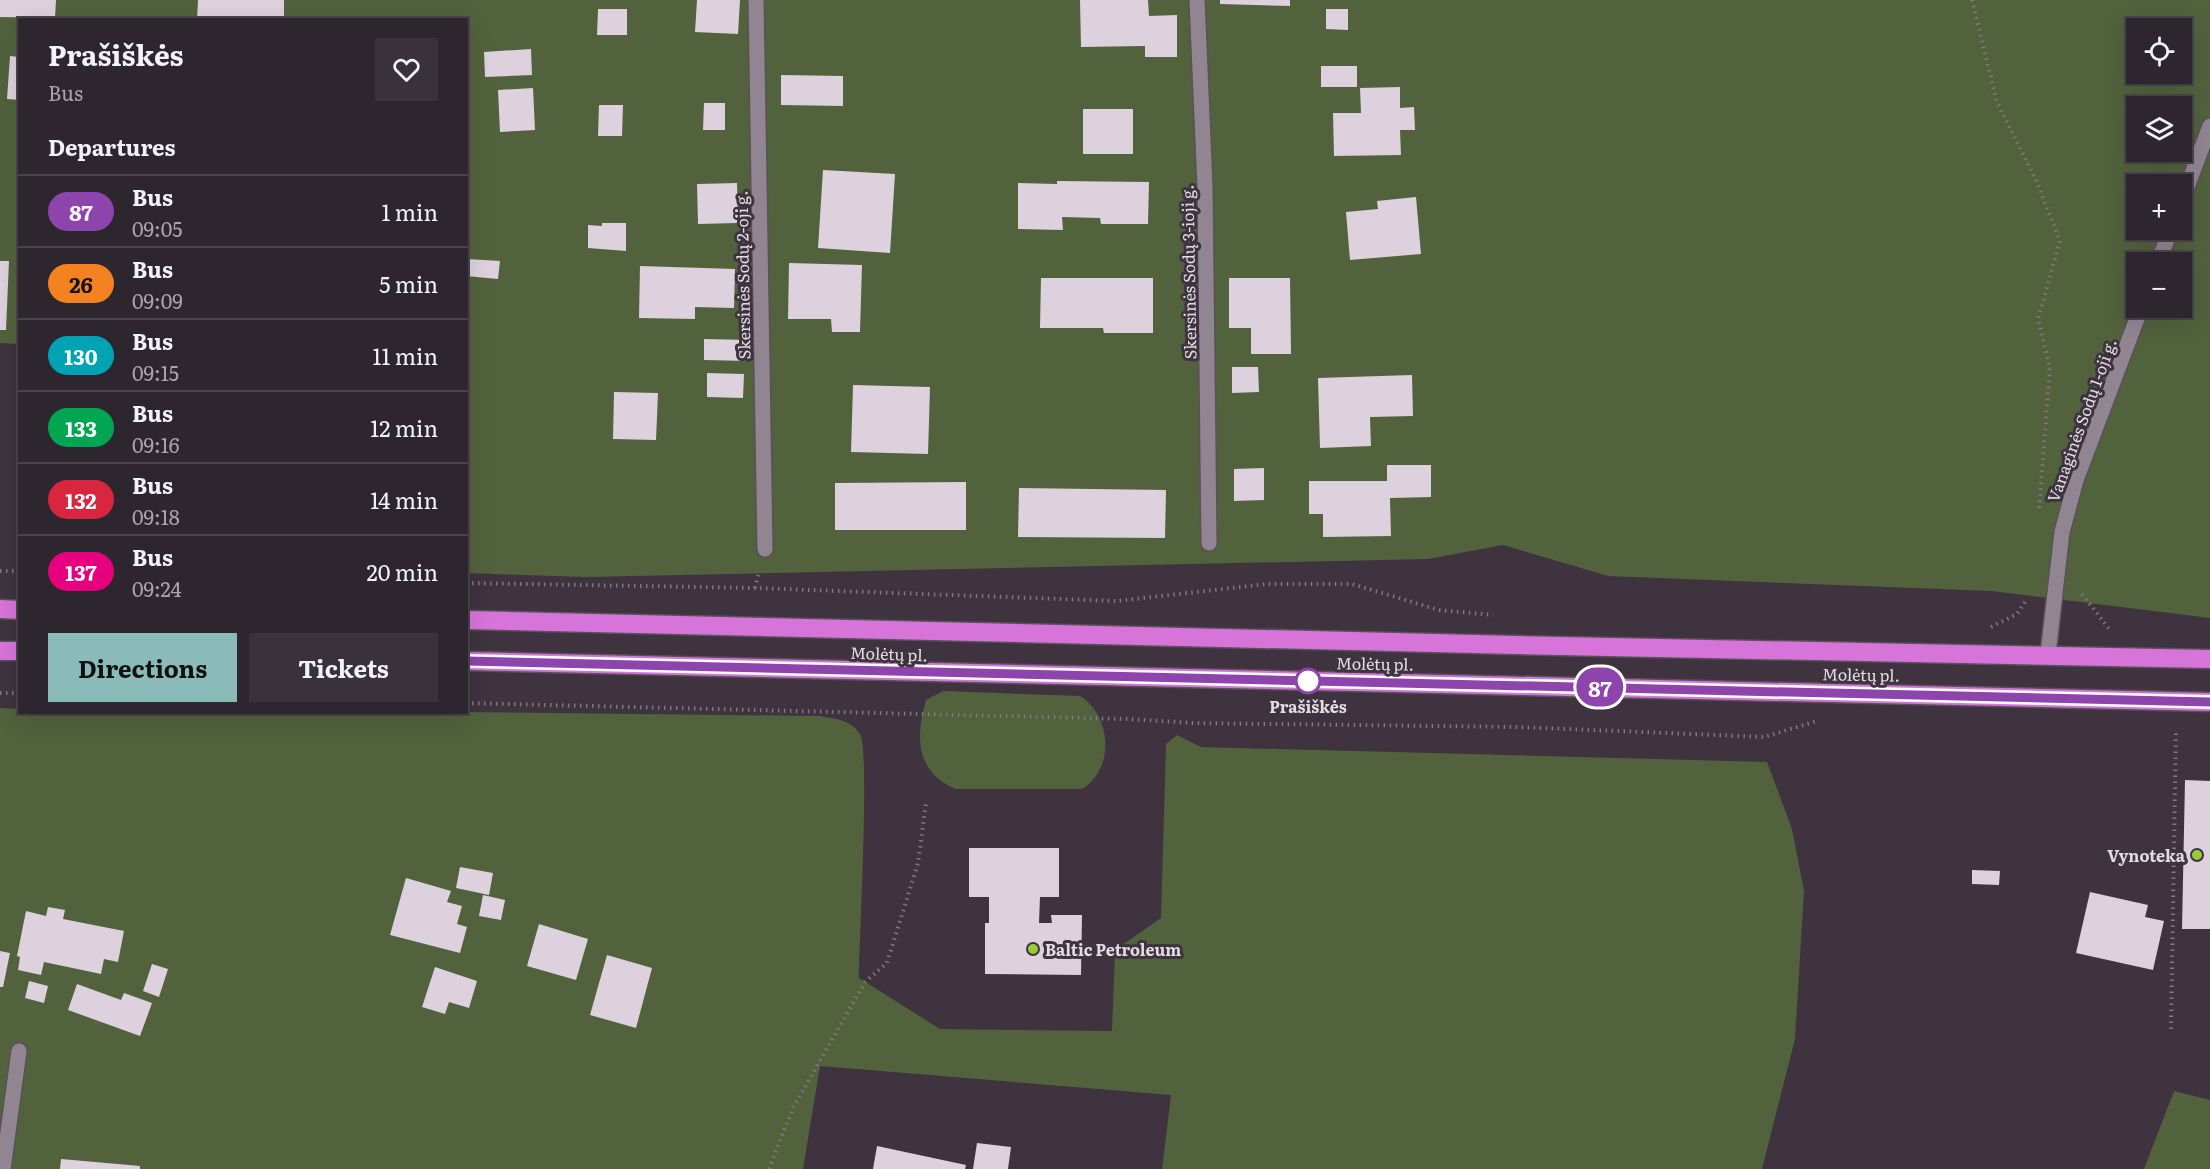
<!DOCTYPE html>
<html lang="en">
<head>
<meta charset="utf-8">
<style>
  :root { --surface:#2e262e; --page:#3a323a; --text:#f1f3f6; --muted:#a7a5aa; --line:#49434a; --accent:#8bbbb9 }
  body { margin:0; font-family:Literata,serif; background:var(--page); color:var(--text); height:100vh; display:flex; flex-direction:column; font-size:22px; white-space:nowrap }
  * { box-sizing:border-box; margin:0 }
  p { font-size:20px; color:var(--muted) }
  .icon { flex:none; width:33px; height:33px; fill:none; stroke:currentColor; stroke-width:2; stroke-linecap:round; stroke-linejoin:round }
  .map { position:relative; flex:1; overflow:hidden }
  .panel { position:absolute; left:18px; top:18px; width:450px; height:696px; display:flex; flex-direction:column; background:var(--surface); border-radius:0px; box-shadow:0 6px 24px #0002,0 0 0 2px var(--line) }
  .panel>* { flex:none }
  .badge { padding:0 12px; border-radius:20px; font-size:21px; line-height:39px }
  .controls { position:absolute; left:2126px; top:18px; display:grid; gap:12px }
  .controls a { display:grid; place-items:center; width:66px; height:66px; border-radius:0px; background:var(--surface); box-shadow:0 6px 24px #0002,0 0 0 2px var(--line); font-size:30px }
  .map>.badge { position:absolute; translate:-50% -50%; box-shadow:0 0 0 3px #fff }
  h2 { padding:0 30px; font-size:22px; line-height:54px }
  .round { display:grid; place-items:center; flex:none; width:63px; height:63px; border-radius:0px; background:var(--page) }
  .head { display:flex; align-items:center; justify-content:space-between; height:102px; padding:0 30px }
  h1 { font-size:28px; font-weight:700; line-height:45px }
  .primary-button { display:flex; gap:12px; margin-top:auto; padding:12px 30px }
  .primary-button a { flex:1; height:69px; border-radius:0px; background:var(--accent); color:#111; font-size:24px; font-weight:700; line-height:69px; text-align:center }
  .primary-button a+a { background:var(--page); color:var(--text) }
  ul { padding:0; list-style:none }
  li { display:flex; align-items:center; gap:18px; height:72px; padding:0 30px; border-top:2px solid var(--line) }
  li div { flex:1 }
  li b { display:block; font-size:22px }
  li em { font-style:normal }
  li .badge { min-width:66px; font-weight:700; text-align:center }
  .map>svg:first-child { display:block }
  .green { fill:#52623d; fill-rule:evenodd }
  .building { fill:#ded1de }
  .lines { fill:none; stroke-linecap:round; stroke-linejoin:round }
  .street-casing { stroke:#5a515a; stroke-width:18 }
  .highway-casing { stroke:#5a515a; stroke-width:21 }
  .path { stroke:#817781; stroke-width:4; stroke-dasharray:1.5 4.5; stroke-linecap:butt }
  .street { stroke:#918591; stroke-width:15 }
  .highway { stroke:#d774da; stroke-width:18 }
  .line-casing { stroke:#fff; stroke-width:14 }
  .line { stroke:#8e44ad; stroke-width:9 }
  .stop-dot { fill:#fff; stroke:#8e44ad; stroke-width:3 }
  .poi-dot { fill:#97cc38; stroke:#3e333e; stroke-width:2 }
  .labels { text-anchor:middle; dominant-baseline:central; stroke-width:6; stroke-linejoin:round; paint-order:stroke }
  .street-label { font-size:16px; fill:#e3dce3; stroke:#3e333e }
  .stop-label { font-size:16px; font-weight:bold; fill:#e3dce3; stroke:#3e333e }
  .poi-label { font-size:16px; font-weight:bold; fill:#e3dce3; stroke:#3e333e; text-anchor:end }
</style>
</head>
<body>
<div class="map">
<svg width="2210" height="1169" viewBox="0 0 2210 1169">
  <rect width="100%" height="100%" fill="#3e333e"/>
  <path class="green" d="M0,0H2210V618L1991,591L1608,576L1503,545L1428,559L586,577L467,573L466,20H20L19,344L0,343ZM2136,28H2181V74H2136ZM2136,106H2181V152H2136ZM2136,184H2181V230H2136ZM2136,262H2181V308H2136Z
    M943,691L1080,696C1112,716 1115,769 1082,789H956C916,773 915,737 926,700Z
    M0,708L19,709L20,712H458L819,716C835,719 850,719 860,734C870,748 859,946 859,978L940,1029L1112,1031L1115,950L1161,918L1166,744L1177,735L1201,747L1767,762L1792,829L1804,891L1795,1039L1762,1169H1162L1171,1095L820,1066L803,1169H0Z
    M2174,1091L2210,1100V1169H2144Z"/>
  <path class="building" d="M0,0H56L55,18L0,17Z
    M198,0H284V20H197Z
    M697,0H740L738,34L695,32Z
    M1080,0H1148L1149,16L1177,15V57H1145V46L1081,47Z
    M1220,0H1290V6L1220,4Z
    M598,9H627V35H597Z
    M1326,9H1348V30L1326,29Z
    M531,49L532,75L485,77L484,52Z
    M10,56L20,57V100L7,99Z
    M1321,66H1357V87H1321Z
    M781,75L843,76V106L781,105Z
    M1400,87V108L1414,107L1415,130H1400L1401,155L1334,156L1333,113H1361L1360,88Z
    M533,88L535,130L500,132L498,90Z
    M704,103H725V130H703Z
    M599,105H623L622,136H598Z
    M1083,109H1133V154H1083Z
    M823,170L895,174L890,253L818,248Z
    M1057,181L1149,182L1148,224H1101L1100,218L1062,217L1063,230L1018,229V183L1057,184Z
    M737,183L738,223L698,224L697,184Z
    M1416,197L1421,254L1350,260L1346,212L1378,209L1377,201Z
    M602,223H626V251L588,248V225L602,226Z
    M467,259L500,261L498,279L466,276Z
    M0,261H9L6,330H0Z
    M789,263L862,265L860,332H832L831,319H788Z
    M640,266L735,269L734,308L695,307V319L639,318Z
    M1041,278H1153V333H1104L1103,328H1040Z
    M1229,278H1290L1291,354H1251V328H1229Z
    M704,339L749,340V361L704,360Z
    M1232,367H1258L1259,392L1232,393Z
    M707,373L744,374L743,398L707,397Z
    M1412,375L1413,416L1370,417L1371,446L1320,448L1318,378Z
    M853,385L930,387L928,454L851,452Z
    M614,392L658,393L656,440L613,439Z
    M1387,465H1431V497L1390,498L1391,536L1323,537V514H1309V481H1387Z
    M1264,468V500L1234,501V469Z
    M966,482V530H835V483Z
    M1019,488L1166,490L1165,538L1018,537Z
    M2185,780L2210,781V929H2182Z
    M969,848H1059V897H1040L1039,923H1052L1051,915H1082L1081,975L985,974V923H989V897H969Z
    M460,867L493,873L489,895L456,888Z
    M1972,870L2000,871L1999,885L1972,884Z
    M406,878L451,891L447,902L462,906L457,924L467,927L460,953L390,935Z
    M2090,892L2148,905L2145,917L2164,921L2153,970L2076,953Z
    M483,895L505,900L501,920L479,916Z
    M48,907L65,910L63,919L124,931L118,962L104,959L101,974L44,962L41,975L18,970L20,957L17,956L26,911L46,916Z
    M539,924L588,939L576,980L527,966Z
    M0,951L10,953L3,987H0Z
    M607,955L652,968L636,1028L590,1015Z
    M152,964L168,969L159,997L143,991Z
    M435,967L477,981L469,1008L449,1002L445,1014L422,1007Z
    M29,981L48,986L44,1003L25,998Z
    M77,984L121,1000L124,993L152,1003L140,1036L68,1010Z
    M977,1143L1011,1147L1008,1169H973Z
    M877,1146L966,1165L965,1169H873Z
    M61,1159L140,1166V1169H60Z"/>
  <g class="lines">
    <defs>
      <path id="street" d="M756,0L765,549
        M1197,0L1205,187L1209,543
        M2181,203L2210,126
        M2158,262L2171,230
        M2048,654L2062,532L2076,480L2141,308
        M3,1169L19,1051"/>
      <path id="highway" d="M0,609L20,610
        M466,620L1560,646L2210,659
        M0,651H20
        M466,661L2210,702"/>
    </defs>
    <use href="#street" class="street-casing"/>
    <use href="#highway" class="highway-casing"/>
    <path class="path" d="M1972,0L1997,102L2036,180L2060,241L2038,319L2050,368L2039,511
      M0,571H20
      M466,583L755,588L1117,601L1267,584H1352L1439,610L1493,615
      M755,588L759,572
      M2082,594L2110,630
      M1991,627L2017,614L2027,599
      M0,693H20
      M466,703L1127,719L1193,723L1518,727L1764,737L1817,721
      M2171,1029L2176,729
      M769,1169L793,1108L865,982L887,963L918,863L926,803"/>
    <use href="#street" class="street"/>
    <use href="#highway" class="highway"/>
  </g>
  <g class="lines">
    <defs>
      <path id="line" d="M466,661L2210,702"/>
    </defs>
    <use href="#line" class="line-casing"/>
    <use href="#line" class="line"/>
  </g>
  <circle class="stop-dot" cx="1308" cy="681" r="12"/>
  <g class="poi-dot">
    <circle cx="2197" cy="855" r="6"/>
    <circle cx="1033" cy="949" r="6"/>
  </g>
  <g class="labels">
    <g class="street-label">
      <text transform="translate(1188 272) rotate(-91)">Skersinės Sodų 3-ioji g.</text>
      <text transform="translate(742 275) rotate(-91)">Skersinės Sodų 2-oji g.</text>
      <text transform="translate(2081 420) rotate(-70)">Vanaginės Sodų 1-oji g.</text>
      <text transform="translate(889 653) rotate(2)">Molėtų pl.</text>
      <text transform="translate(1375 663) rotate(1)">Molėtų pl.</text>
      <text transform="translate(1861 674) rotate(1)">Molėtų pl.</text>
    </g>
    <g class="stop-label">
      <text x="1308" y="706">Prašiškės</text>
    </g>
    <g class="poi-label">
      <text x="2185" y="855">Vynoteka</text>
      <text x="1045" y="949" text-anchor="start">Baltic Petroleum</text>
    </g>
  </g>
</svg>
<div class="controls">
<a><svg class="icon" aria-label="locate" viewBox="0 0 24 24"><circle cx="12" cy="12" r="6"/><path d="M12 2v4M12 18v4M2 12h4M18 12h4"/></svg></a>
<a><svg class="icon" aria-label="layers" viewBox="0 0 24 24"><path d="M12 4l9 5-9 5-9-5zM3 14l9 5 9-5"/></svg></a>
<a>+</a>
<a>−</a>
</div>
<b class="badge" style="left:1600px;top:687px;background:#8e44ad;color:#fff">87</b>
<section class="panel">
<div class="head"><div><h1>Prašiškės</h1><p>Bus</p></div><a class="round"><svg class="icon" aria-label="heart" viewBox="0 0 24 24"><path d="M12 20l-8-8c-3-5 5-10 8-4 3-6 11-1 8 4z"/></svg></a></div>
<h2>Departures</h2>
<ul>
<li><span class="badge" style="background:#8e44ad;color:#fff">87</span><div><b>Bus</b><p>09:05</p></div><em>1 min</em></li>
<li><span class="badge" style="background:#f58220;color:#111">26</span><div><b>Bus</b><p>09:09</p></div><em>5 min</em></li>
<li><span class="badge" style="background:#00a3b4;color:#fff">130</span><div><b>Bus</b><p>09:15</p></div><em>11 min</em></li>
<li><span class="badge" style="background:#00a651;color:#fff">133</span><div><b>Bus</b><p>09:16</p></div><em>12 min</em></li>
<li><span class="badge" style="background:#d7263d;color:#fff">132</span><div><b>Bus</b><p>09:18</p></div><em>14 min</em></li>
<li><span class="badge" style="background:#e6007e;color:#fff">137</span><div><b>Bus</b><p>09:24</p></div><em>20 min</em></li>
</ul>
<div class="primary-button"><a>Directions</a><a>Tickets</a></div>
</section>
</div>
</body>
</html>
